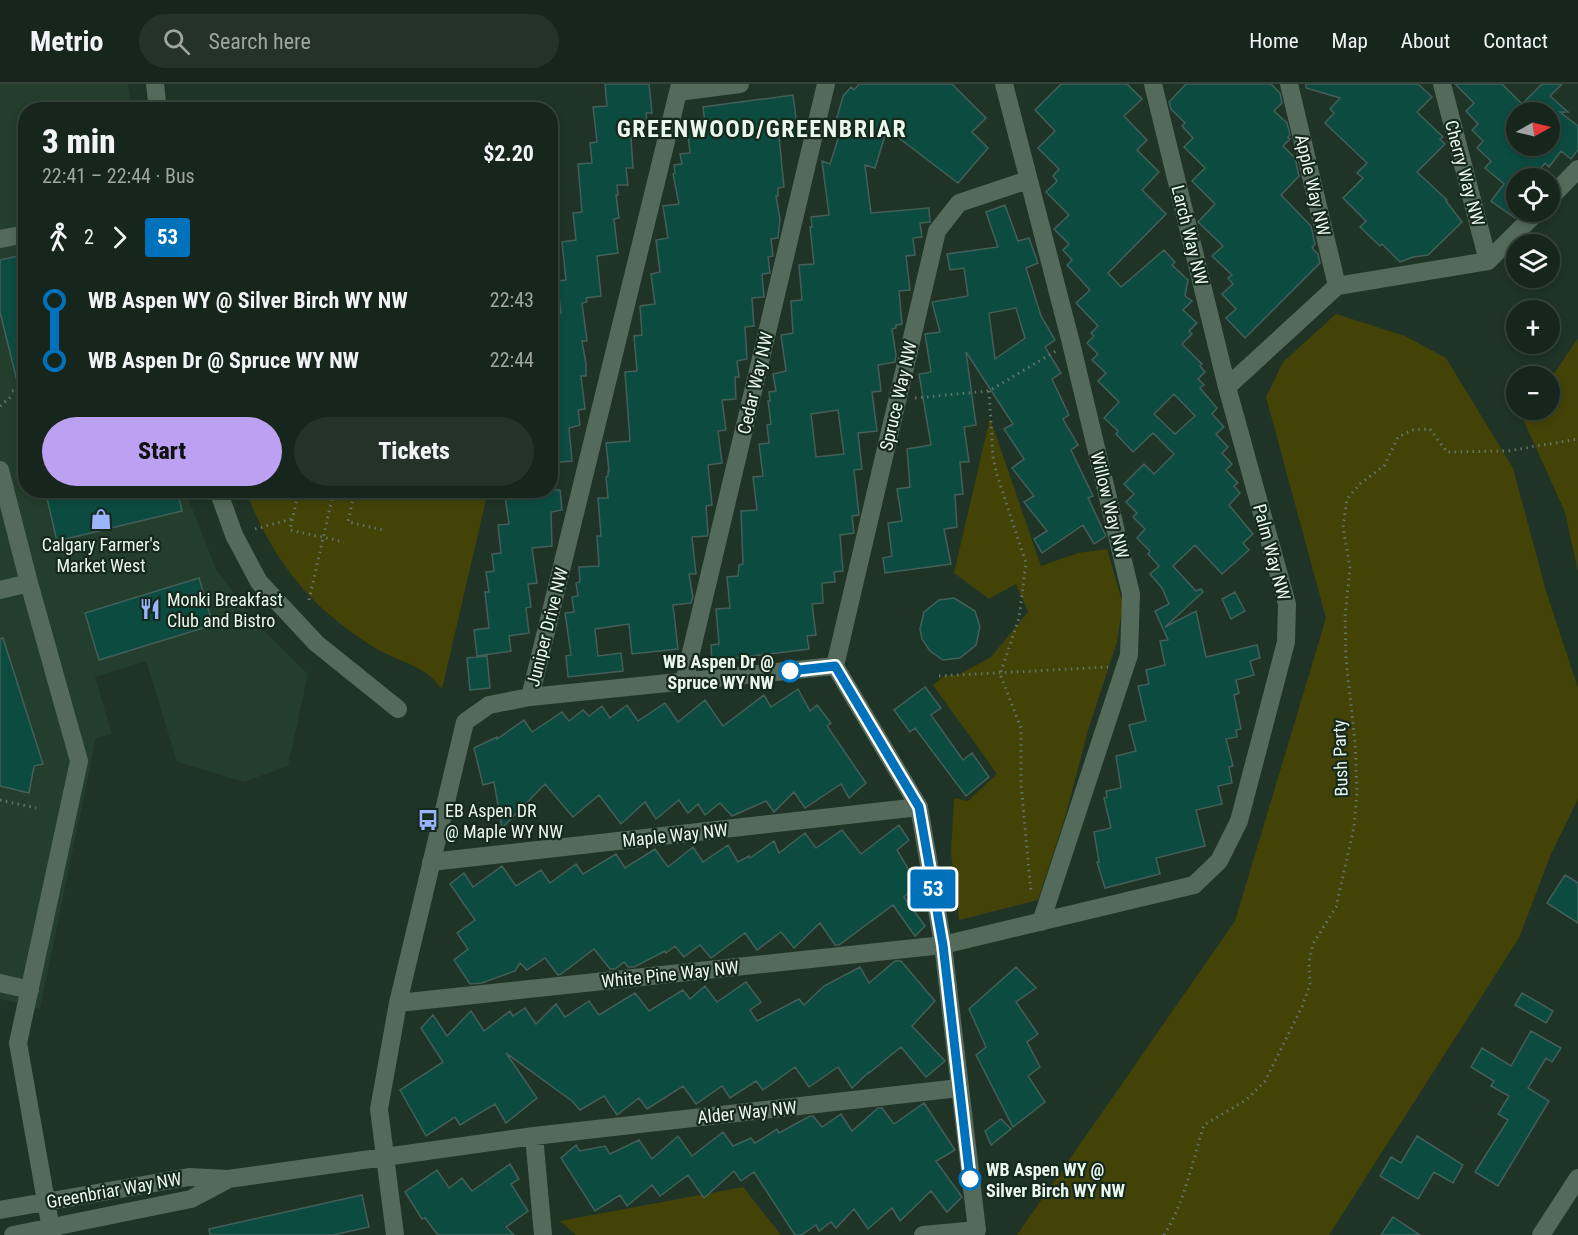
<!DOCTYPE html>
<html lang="en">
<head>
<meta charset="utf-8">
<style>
  :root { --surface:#17261c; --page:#243229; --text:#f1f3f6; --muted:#9ea5a3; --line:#36433b; --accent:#bca0f2 }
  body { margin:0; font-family:"Roboto Condensed",sans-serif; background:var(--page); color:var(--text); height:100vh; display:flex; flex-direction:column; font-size:22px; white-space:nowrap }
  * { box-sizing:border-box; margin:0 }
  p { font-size:20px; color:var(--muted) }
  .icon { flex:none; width:33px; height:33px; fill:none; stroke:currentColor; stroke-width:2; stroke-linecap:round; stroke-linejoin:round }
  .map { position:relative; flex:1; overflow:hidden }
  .details { position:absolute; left:18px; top:18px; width:540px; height:396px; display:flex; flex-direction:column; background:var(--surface); border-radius:24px; box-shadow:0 3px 9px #0003,0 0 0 2px var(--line) }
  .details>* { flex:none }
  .badge { padding:0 12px; border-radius:4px; font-size:21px; line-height:39px }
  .needle { width:39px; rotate:82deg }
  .tools { position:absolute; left:1506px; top:18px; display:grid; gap:12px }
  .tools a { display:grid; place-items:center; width:54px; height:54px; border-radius:50%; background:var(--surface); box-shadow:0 3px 9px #0003,0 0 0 2px var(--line); font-size:30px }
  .map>.badge { position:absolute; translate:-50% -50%; box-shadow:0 0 0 3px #fff }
  .legs { display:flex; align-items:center; gap:9px; height:66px; padding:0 24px; font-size:20px }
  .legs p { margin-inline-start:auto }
  .headline { display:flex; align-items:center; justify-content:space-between; height:102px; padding:0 24px }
  h1 { font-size:33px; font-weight:800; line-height:45px }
  .action { display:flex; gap:12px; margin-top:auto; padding:12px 24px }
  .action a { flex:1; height:69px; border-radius:36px; background:var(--accent); color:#111; font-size:24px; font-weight:800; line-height:69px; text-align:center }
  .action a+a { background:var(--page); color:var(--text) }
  ul { padding:0 24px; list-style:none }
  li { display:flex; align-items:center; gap:21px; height:60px; font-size:22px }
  li i { display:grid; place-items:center; width:9px; height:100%; margin:0 8px; background:currentColor }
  li i::after { content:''; width:15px; height:15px; margin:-8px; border:4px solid; border-radius:50%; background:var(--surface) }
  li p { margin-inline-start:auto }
  li:first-child i { background:linear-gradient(#0000 50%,currentColor 0) }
  li:last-child i { background:linear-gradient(currentColor 50%,#0000 0) }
  header { display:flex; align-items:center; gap:36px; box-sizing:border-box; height:84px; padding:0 30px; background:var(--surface); border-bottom:2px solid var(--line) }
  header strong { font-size:28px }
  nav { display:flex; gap:33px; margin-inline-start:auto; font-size:21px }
  .search { width:420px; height:54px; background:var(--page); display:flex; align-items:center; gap:15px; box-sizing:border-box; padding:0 21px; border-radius:33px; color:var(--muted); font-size:22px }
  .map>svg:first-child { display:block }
  .built { fill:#233e2c }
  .green { fill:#434308 }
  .building { fill:#0c4b40; stroke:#435f58; stroke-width:1.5; fill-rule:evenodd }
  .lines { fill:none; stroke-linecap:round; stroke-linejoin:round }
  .path { stroke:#637468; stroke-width:3; stroke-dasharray:1.5 4.5; stroke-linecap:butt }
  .minor { stroke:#546a5a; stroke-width:18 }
  .line-1-casing { stroke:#fff; stroke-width:14 }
  .line-1 { stroke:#0072bc; stroke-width:9 }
  .stop-1-dot { fill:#fff; stroke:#0072bc; stroke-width:3 }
  .labels { text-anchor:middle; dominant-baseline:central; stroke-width:4.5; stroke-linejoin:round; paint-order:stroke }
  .street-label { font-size:18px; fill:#ebf7ee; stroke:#15291c }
  .poi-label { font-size:18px; fill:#ebf7ee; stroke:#15291c; text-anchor:start }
  .stop-label { font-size:18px; font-weight:bold; fill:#ebf7ee; stroke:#15291c; text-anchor:end }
  .district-label { font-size:24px; font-weight:bold; letter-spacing:1.5px; fill:#ebf7ee; stroke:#15291c }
</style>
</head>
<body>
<header>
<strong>Metrio</strong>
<div class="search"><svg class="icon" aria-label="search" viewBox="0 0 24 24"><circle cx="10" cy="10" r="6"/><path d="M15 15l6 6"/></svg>Search here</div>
<nav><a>Home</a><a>Map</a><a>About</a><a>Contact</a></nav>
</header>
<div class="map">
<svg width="1578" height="1151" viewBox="0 0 1578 1151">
  <rect width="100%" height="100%" fill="#1f3326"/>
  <path class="built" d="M0,0H128L132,25L26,26V406L188,407L190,419L216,485L258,541L308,590L288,682L244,698L177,678L146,577L95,593L112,650L96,654L40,925L0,915Z"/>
  <path class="green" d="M1336,230L1405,252L1446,274L1513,384L1546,507L1578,604V715L1551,770L1519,854L1329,1151H1017L1235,837L1326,534L1266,313L1283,278Z
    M1578,254V488L1565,428L1523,335L1529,326H1550V296Z
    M990,334L1041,482L1078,469L1107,465L1123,520L1117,558L1089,643L1064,737L1038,816L959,836L951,769L954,714L968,717L997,690L933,601L944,592L958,591L991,573L1028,528L1016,500L989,515L954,489Z
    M246,407H488L442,605C425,581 401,579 377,565C312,526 272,477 246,407Z
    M743,1103L781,1151H576L560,1137Z"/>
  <path class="building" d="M605,0H649L652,29H646L647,37L630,39L633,84H626L628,101H617L618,111H616L619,134L614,135L618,169L597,172L601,212L586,214L587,218L582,219L587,257H582L586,280V292H581L585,325L578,326L580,341L569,344L572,377L550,379V265L553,264L550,231L561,229L557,197L566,196L562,158L576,156L573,129L582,128L578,80L592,79L590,59L597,58L593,23L607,22Z
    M859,0H952L986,34L972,48L988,64L958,99L887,45L875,84L865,81L871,129L929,124L930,138L920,139L922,153L913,154L915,171L906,172L910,206L899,207L902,240L896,241V244L892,245L896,271L895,278L878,281L881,307L872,308L877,347L858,349L862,385L854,386L859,431L852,432L854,449L840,451L843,487L834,488L835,498L822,499L823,519L812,520L816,551L807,552L809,565L712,577L711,561L719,560L716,525L730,524L727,493L738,492L739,481L743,480L741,427L757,426L753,393L763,392L759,360L769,359L767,341L771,340L768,317H770L769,308L776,307L773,290L786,287L781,251L793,249L791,217L802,216L799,181L814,180L810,143H812L811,133L829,131L822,77L830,80L841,46L834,44L843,12L851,3L854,6ZM838,326L844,370L816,373L811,330Z
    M1061,0H1127L1142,15L1124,32L1147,56L1137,66L1159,88L1142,106L1166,130L1108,189L1121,203L1164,166L1175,178L1172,181L1188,196L1185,212L1192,217L1183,226L1197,239L1189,247L1192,250L1182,260L1202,280L1200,282L1205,288L1198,295L1204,301L1200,304L1217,324L1212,330L1224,343L1216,350L1228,363L1222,369L1232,380L1226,386L1238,399L1234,402L1240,409L1229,421L1253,450L1243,459L1249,466L1222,490L1195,461L1173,482L1196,507L1201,505L1203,508L1165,543L1196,527L1206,573L1257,561L1260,574L1250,577L1254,591L1236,596L1239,609L1234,611L1241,645L1236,646L1237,653L1226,655L1233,682L1229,683L1232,699L1218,702L1222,720L1196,726L1205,762L1156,774L1160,790L1105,804L1097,778H1099L1094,748L1111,744L1104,714L1107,713L1106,707L1121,704L1116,672L1136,667L1129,641L1146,637L1138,602L1149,600L1146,586L1165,581L1160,557L1168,556L1155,527L1169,520L1162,504L1150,490L1159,482L1148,470L1150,467L1137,454L1145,445L1133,433L1137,429L1126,418L1134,410L1124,400L1144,380L1154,390L1174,370L1153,349L1133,368L1116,350L1118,347L1104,334L1119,318L1098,297L1106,289L1092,276L1098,270L1087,259L1094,252L1091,249L1098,242L1076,219L1090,206L1067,181L1072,176L1063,166L1069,160L1054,145L1069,131L1046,108L1057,97L1053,92L1059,85L1038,64L1055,47L1035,26ZM1174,310L1195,332L1175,350L1154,330Z
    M1186,0H1271L1280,9L1282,19L1274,27L1287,39L1290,51L1288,53L1290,55L1283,62L1295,74L1299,92L1281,111L1311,142L1315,160L1312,164L1318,170L1320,179L1245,254L1226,234L1236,225L1222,210L1233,200L1228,194L1232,191L1212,172L1223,162L1198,138L1215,120L1192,97L1205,84L1184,63L1193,54L1182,42L1185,39L1171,25L1169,18Z
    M1306,0H1418L1432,13L1417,28L1443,53L1440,55L1445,60L1417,88L1447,116L1446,117L1462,138L1428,171L1413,173L1400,178L1382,160L1380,162L1360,143L1366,137L1343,114L1363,94L1357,89L1367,79L1325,39L1334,29L1330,25L1340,14L1306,4Z
    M1455,0H1502L1522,20L1542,0H1562L1550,12L1568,28H1560L1578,42V66L1571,75L1561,67L1549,83L1545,79L1533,94H1516L1515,134L1491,117L1504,100L1485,84L1491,77L1477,64L1483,57L1472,46L1478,40L1466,27L1474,19ZM1516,28H1550V62H1516Z
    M793,11L798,50L779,52L784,103L778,104V112H776L780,135L778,154L771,155L773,172L768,173L770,189L762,190L764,213L752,214L754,242L745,243L747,275L737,277L739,293H735L736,315L722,316L726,346L718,347L722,379L708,381L712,421L706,422L708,450L707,452L692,453L696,490H689L693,513L691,519L673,521L678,565L632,570L629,540L595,545L598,572L621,569L623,587L568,593L566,572L571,571L565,529L574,528L572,513L578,512L576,499L580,498L579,483L599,482L597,452H601L598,414H608L606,393L608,392V387H609L606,359L630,357L625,288L637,287L634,252L642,251L640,222L655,220L651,190L660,188L656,156L668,154L663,122L679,120L673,90L675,89L674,81L682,80L680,70L690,69L687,42L705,40L703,23Z
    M1005,121L1018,157L1029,154L1038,179L1026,184L1041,232L1055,256L1045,263L1061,289L1052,295L1069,331L1063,335L1078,361L1071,366L1093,412L1088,414L1106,452L1094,460L1083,441L1042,469L1034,455L1047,447L1024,418L1034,412L1012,384L1024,375L1004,345L1013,340L966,268L976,341L964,343L969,378H960L963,410L955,411L957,443L944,445L951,480L885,489L883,474L892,472L888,439L902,437L897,405L910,403L907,365L931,361L919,290L931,288L925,250L940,248L932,218L968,212L964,184L950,186L947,170L998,163L986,128ZM1016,224L1025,254L995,275L989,229Z
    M26,170V308L20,309L0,228V176Z
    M45,406H177L182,427L57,457Z
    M504,406H560L562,426L551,428L552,462L532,464L537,499L528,500L531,523L526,524L529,549L509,552L511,567L477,572L474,546L489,544L485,508H489L486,488L494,487L492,470L501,469L498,441L509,440Z
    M199,494L213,541L99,576L85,529Z
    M1235,508L1245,527L1231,535L1222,515Z
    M954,514L975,527L980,543L976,561L960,574L943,576L930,567L922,555L920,545L924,528L939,516Z
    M3,554L43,680L34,682L29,709L0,702V555Z
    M487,572L490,604L470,606L467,574Z
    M925,603L941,624L931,631L963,676L972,669L989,693L966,712L915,644L910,648L894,626Z
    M798,605L810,627L817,621L831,639L827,642L866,699L849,714L841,700L805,724L794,708L774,728L766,717L732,732L720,719L705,731L698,720L688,729L679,716L656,735L645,718L621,740L599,711L573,733L545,700L502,744L494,698L483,701L474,664L497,653V655L524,636L532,648L562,628L569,637L583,626L589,632L602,622L610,634L627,621L638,637L665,619L678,638L705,616L723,642L764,611L771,623Z
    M899,741L909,756L897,766L917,800L904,813L925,842L915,852L893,821L839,861H835L820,839L794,864L781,848L757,866L745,849L711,874L700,861L684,873L675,862L666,869L665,867L634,883H628L624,878L615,885H610L594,865L561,890L558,891L545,874L527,886L520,879L515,887L482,899L470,900L454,876L468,865L457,849L475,836L450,800L464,789L473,803L502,782L516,802L541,786L550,799L576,780L583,790L616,770L625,784L655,765L668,783L693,763L703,778L728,761L738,778L749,772L750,774L774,757L779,769L805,749L816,764L842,746L861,770Z
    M1565,791L1578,799V839L1547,819Z
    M895,877H901L935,917L912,942L945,977L926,993L901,963L869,989V988L852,1004L838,983L809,1003L795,983L763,1006L756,997L730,1014L722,1002L696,1020L683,1002L647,1025L639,1014L617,1031L604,1012L580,1026L572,1017L506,969L537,1014L506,1039L495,1020L460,1041L455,1033L426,1052L400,1006L443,978L421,944L433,931L447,952L471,927L484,947L510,927L513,932L525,924L536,940L556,920L565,933L589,917L599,931L635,909L649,927L683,906L690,915L705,902L717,918L746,898L761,918L750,926L757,937L799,915L804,921L824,902L860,883L869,899Z
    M1016,883L1036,904L1016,918L1038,950L1027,958L1040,983L1028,992L1045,1018L1013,1043L976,971L986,963L969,925Z
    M1522,909L1553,927L1546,939L1515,921Z
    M1531,947L1561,964L1552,978L1546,974L1528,1004L1549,1017L1498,1102L1475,1088L1508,1036L1498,1030L1509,1012L1491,1002L1494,997L1471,983L1482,964L1511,982Z
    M924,1019L955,1066L936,1077L962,1113L947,1128L931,1107L900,1137L892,1124L868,1145L854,1125L836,1144L831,1138L819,1147L816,1141L801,1151H795L754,1088L741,1097L734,1087L704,1114L688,1091L660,1112L652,1101L627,1122L620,1111L595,1127L561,1074L576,1061L580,1067L605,1062L610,1070L639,1056L652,1075L678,1052L692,1072L723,1048L733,1062L751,1054L755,1059L777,1045L779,1049L810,1032H813L822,1043L841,1030L852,1047L878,1024H882L894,1040Z
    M1001,1035L1011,1045L991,1061L985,1047Z
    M1417,1052L1463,1081L1453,1099L1434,1088L1418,1115L1380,1092L1391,1073L1401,1079Z
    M510,1080L519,1095L511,1100L528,1127L506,1143L514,1151H438L425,1134L422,1135L405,1108L437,1086L449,1104L462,1094L472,1107Z
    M362,1111L369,1143L333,1151H210L209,1145Z
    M1393,1133L1420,1151H1381Z"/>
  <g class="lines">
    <path class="path" d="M12,307L19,305
      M989,307L993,373L997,391L1026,479L1019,534L1000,590L1021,644V700L1031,808
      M915,314L989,307L1056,267
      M0,322L13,311
      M299,406L290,446L344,458
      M335,406L354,411
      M355,406L348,438L383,446
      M255,445L292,435
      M309,516L334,406
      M939,592L1108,583
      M0,716L36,724
      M1164,1151C1185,1118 1192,1078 1204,1041L1246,1016L1265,997L1302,923L1310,901L1309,878L1313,860L1336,823L1354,743L1357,707L1355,658L1346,575L1345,533L1350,484L1343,443L1347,415L1361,399L1384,382L1398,353L1413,346L1430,345L1447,368L1508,367L1578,355"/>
    <path class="minor" d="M155,0L158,26
      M1004,0L1071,259L1131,510L1129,571L1041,838
      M1153,0L1227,303
      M1289,0L1337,202
      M1442,0L1488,177
      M678,8L740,0
      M1550,114L1578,85
      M0,155L26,150
      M0,386L29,499L79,677L18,959L52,1151
      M218,406L234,451L259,498L316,559L398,625
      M0,506L29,499
      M835,582L919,723L943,861L977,1146L975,1151
      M835,582L937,147L959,119L1028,96
      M684,598L826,0
      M530,613L680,0
      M431,778L919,723
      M0,899L30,906
      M398,919L943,861L1194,801L1219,777L1239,737L1286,558L1287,520L1227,303L1337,202L1488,177L1537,128
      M534,1052L543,1151
      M0,1126L189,1093L228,1095L534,1052L959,1004
      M13,1151L191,1115L227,1096
      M395,1151L379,1025L398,919L465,638L489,621L530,613L835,582
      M923,1151L977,1146
      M1541,1151L1578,1094"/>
  </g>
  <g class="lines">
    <defs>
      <path id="line-1" d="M790,587L835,582L919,723L943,861L970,1095"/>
    </defs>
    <use href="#line-1" class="line-1-casing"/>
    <use href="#line-1" class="line-1"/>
  </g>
  <defs>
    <symbol id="shop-bare" viewBox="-9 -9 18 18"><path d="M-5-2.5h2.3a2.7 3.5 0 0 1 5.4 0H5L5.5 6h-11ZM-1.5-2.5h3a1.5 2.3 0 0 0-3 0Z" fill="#9ab5fd" stroke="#15291c" stroke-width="2.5" paint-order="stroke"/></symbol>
    <symbol id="restaurant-bare" viewBox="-9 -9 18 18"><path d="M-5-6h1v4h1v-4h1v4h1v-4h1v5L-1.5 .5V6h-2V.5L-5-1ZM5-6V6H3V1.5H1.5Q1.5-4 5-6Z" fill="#9ab5fd" stroke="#15291c" stroke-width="2.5" paint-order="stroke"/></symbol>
    <symbol id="bus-bare" viewBox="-9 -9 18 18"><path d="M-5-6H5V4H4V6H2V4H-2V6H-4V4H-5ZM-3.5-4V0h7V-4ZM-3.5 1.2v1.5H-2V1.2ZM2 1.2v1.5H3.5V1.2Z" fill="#9ab5fd" stroke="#15291c" stroke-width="2.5" paint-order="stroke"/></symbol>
  </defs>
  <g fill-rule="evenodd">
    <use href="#shop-bare" x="86" y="420" width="30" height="30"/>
    <use href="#restaurant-bare" x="135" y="510" width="30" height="30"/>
    <use href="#bus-bare" x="413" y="721" width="30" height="30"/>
  </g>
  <g class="stop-1-dot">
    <circle cx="790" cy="587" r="10"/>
    <circle cx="970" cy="1095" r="10"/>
  </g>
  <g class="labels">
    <g class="street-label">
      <text transform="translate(1465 89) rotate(75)">Cherry Way NW</text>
      <text transform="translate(1313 101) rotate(77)">Apple Way NW</text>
      <text transform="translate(1190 151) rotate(76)">Larch Way NW</text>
      <text transform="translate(755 299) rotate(-77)">Cedar Way NW</text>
      <text transform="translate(898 312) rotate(-77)">Spruce Way NW</text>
      <text transform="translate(1110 421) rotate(76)">Willow Way NW</text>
      <text transform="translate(1272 468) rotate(75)">Palm Way NW</text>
      <text transform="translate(547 543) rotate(-76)">Juniper Drive NW</text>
      <text transform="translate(1340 674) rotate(-92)">Bush Party</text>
      <text transform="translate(675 751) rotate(-6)">Maple Way NW</text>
      <text transform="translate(670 890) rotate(-6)">White Pine Way NW</text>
      <text transform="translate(747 1028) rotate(-6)">Alder Way NW</text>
      <text transform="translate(114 1106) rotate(-10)">Greenbriar Way NW</text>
    </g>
    <g class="poi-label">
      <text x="101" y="460" text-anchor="middle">Calgary Farmer's<tspan x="101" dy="21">Market West</tspan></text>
      <text x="167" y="515">Monki Breakfast<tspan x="167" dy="21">Club and Bistro</tspan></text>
      <text x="445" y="726">EB Aspen DR<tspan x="445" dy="21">@ Maple WY NW</tspan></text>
    </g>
    <g class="stop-label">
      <text x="774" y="577">WB Aspen Dr @<tspan x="774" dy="21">Spruce WY NW</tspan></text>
      <text x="986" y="1085" text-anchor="start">WB Aspen WY @<tspan x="986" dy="21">Silver Birch WY NW</tspan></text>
    </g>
    <g class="district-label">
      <text x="762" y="45">GREENWOOD/GREENBRIAR</text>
    </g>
  </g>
</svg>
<div class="tools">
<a><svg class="needle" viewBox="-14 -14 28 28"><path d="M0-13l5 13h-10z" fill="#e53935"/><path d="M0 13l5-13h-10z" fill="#9ea5a3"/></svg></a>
<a><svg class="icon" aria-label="locate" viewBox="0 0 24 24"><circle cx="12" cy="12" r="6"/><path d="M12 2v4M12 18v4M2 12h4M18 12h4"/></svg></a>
<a><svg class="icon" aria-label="layers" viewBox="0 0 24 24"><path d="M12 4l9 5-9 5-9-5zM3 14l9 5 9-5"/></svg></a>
<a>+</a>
<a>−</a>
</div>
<b class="badge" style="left:933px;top:805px;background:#0072bc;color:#fff">53</b>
<section class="details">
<div class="headline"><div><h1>3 min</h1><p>22:41 – 22:44 · Bus</p></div><b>$2.20</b></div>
<div class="legs"><svg class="icon" aria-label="walk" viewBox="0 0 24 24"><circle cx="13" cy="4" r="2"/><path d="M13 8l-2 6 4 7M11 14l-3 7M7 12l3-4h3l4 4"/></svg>2<svg class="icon" aria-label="forward" viewBox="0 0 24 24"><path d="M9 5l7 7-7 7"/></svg><b class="badge" style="background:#0072bc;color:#fff">53</b></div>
<ul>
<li><i style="color:#0072bc"></i><b>WB Aspen WY @ Silver Birch WY NW</b><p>22:43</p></li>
<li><i style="color:#0072bc"></i><b>WB Aspen Dr @ Spruce WY NW</b><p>22:44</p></li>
</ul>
<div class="action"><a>Start</a><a>Tickets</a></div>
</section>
</div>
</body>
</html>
